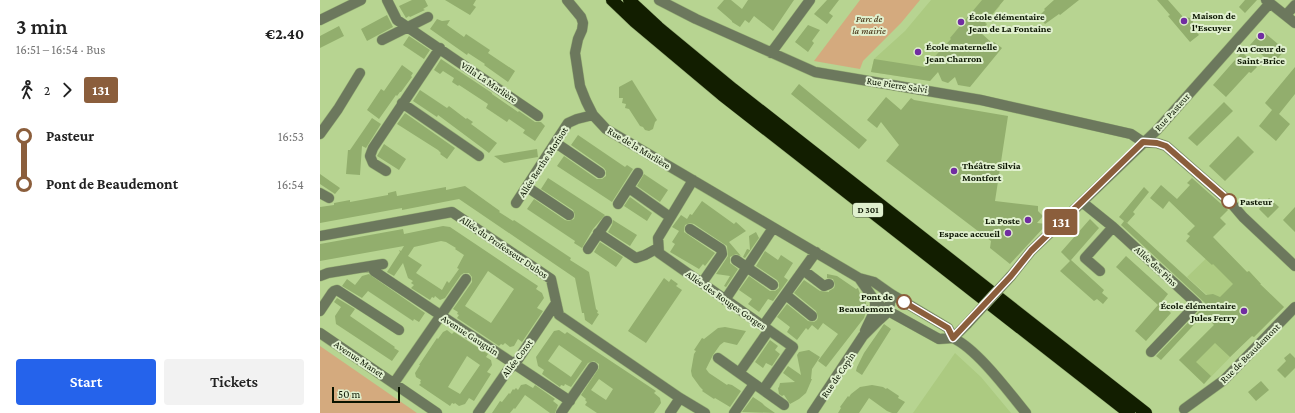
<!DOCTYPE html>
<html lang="en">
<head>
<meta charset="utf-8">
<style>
  :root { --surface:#fff; --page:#f2f2f2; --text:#222; --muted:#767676; --accent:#2563eb }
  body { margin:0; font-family:"Crimson Pro",serif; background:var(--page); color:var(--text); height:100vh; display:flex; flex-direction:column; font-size:15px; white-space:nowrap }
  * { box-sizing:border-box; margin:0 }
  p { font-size:13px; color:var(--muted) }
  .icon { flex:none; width:22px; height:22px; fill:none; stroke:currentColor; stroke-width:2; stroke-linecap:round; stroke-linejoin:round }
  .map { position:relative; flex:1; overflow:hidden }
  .side { display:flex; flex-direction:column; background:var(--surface); width:320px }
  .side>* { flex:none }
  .badge { padding:0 8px; border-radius:3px; font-size:14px; line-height:26px }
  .scale { position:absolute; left:12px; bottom:10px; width:68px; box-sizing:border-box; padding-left:4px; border:2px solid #0a1400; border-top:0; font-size:11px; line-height:14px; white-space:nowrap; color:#0a1400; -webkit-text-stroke:3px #e0f0ce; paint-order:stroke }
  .map>.badge { position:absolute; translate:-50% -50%; box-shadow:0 0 0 2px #fff }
  .legs { display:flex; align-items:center; gap:6px; height:44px; padding:0 16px; font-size:13px }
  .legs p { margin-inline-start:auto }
  .summary { display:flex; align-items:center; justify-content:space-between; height:68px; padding:0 16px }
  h1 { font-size:22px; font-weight:600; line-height:30px }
  .action { display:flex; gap:8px; margin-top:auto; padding:8px 16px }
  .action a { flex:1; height:46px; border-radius:4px; background:var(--accent); color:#fff; font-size:16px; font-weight:600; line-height:46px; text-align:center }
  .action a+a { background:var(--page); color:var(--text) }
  ul { padding:0 16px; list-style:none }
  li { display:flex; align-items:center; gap:14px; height:48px; font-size:15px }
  li i { display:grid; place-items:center; width:6px; height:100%; margin:0 5px; background:currentColor }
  li i::after { content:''; width:10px; height:10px; margin:-5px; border:3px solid; border-radius:50%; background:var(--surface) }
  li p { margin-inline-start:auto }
  li:first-child i { background:linear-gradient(#0000 50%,currentColor 0) }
  li:last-child i { background:linear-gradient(currentColor 50%,#0000 0) }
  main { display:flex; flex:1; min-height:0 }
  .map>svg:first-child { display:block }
  .built { fill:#acca81 }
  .green { fill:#d4aa7e }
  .building { fill:#92ae6d; fill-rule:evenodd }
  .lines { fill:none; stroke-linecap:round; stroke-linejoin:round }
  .minor-casing { stroke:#98b177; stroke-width:11 }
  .highway-casing { stroke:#98b177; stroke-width:13 }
  .minor { stroke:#6c785d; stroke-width:10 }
  .highway { stroke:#121e00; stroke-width:12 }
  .minor-bridge-casing { stroke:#98b177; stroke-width:11; stroke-linecap:butt }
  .minor-bridge { stroke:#6c785d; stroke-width:10 }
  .line-1-casing { stroke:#fff; stroke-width:9 }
  .line-1 { stroke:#8b5e3c; stroke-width:6 }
  .poi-dot { fill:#712da1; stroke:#e0f0ce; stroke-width:1.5 }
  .stop-1-dot { fill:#fff; stroke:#8b5e3c; stroke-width:2 }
  .labels { text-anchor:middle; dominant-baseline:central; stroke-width:4; stroke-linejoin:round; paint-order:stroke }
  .shield { fill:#e0f0ce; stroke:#4a563e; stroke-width:1 }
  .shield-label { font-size:9px; font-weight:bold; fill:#0a1400 }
  .poi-label { font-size:10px; font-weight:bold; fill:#0a1400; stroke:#e0f0ce; text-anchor:start }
  .park-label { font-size:10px; font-style:italic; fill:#3b2407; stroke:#e0f0ce }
  .street-label { font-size:10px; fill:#0a1400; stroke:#e0f0ce }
  .stop-label { font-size:10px; font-weight:bold; fill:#0a1400; stroke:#e0f0ce; text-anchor:start }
</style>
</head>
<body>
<main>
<section class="side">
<div class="summary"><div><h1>3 min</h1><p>16:51 – 16:54 · Bus</p></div><b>€2.40</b></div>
<div class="legs"><svg class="icon" aria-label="walk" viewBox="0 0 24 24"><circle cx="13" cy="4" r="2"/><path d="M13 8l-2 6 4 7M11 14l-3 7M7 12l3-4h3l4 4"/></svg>2<svg class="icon" aria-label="forward" viewBox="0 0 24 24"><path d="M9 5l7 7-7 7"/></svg><b class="badge" style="background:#8b5e3c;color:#fff">131</b></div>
<ul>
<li><i style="color:#8b5e3c"></i><b>Pasteur</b><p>16:53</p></li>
<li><i style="color:#8b5e3c"></i><b>Pont de Beaudemont</b><p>16:54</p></li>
</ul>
<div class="action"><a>Start</a><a>Tickets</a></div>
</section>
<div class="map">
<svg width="975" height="413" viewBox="0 0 975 413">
  <rect width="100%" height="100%" fill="#b7d491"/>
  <path class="built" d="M611,0H681L678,4L680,6L669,19L666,17L663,20L667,24L660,32L656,28L610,81L551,72L554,59L585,31Z
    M900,245L927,272L929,271L941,284H940L964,307L934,337L932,336L927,340L884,384L859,360L895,324L885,315L896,303L867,277Z
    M635,353L661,377L691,413H593Z"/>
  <path class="green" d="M540,0H600L581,23L543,61L540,69L494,61Z
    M0,346L97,413H0Z"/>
  <path class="building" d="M92,0H105L108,6L103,9L105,10L90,17L89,16L86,18L79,6Z
    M125,0H156L153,5L156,7L150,15Z
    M404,0H411L422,9L428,0H474L453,31L434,16L429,23L425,20L420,27L412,22V21L397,8Z
    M507,0H519L509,13L513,16L507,24L494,14Z
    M662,0H684L665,23L667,24L660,32L672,43L674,42L682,48L650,87L638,85L635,77L628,83L622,81L618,72L610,81L551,72L554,59L605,67L631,39L630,38Z
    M734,0H759L740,15L739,14L725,24L720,18L723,16L721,14L725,10L724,9Z
    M837,0H848L863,17L871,18L873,21L872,27L879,35L870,42L848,16L850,15Z
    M925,0H937L925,13L919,7Z
    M67,15L73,27L47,41L41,29Z
    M117,19L122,21L130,20L127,25L144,37L146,34L170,50L168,53L195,71L188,82L164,65L165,64L148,53L147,55L110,29Z
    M488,25L500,30L492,41L494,43L488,52L475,42Z
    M19,26L24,36L0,48V36Z
    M945,33L965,50L953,64L930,45L938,36L944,35Z
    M89,36L110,50L104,59L83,45Z
    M922,52L937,67L931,73L929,72L906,97L893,85Z
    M121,59L172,93V94L198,112L199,111L215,122H221L225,126L215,141L203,133L205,130L189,119L187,122L166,108L168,104L139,85L138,86L132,82L134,78L123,71L120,74L114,70Z
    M82,65L93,73L91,76L92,77L81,92H80L77,96L76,95L59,119L47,110L61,89L64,91Z
    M975,67V94L959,114L970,124L956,141L939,126L952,110L945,103Z
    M312,80L337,120L335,122L333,129L329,131L325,130L323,127L320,126L309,109L305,108L306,104L302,103L303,98H299V87Z
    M479,84L547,140L539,149L471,94Z
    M100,90L127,108L129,106L146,119L147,118L153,122L151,124L177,143L169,153L118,115L117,117L93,101Z
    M566,97L581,110L591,98L594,100L688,116L675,201L718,206V211L723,216L717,223L727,224L690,264L670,248L671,241L566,161L579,145L561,122L557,128L547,120Z
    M904,102L913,111L877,146L868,138Z
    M85,113L135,148L127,159L120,154L121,153L118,150L77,124Z
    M52,118L61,124L46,148L42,146L40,175L26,174L28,150H30Z
    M258,135L305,167L307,165L313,169L292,202L237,166L244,156L277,179H282L286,176V171L284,168L251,145Z
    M918,136L934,152L905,181L889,166Z
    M64,144L86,159L79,170L57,156Z
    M217,149L218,157L184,163L174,156Z
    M0,174L20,188L15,194L0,184Z
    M324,174L348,190L340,202L317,186Z
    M228,178L285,215L273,229L262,248L254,243L255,241L207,209L214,199L245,220L249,221L254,219L255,215L253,210L221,189Z
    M872,178L908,210L900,218L906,224L893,237L927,272L929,271L941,284H940L964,307L934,337L932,336L910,357L895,343L876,362L891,376L884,384L859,360L894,325L884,314L841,360L836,356L882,308L885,303L801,225L804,221L799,217L824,187L829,192L813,212L815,214L807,223L805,221L886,295L893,294L900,297L913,284L893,264L892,265L866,241L870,236L867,234L875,226L849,201L843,209L830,198L841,185L857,199L870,185L867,183Z
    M145,186L180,211L179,212L193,221L194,220L251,258L250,260L269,272L276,309L278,311L277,313L279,314L272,325L265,320L264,313H262L255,278L139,199L82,210V208L0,223V207L14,205V203L30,200V202L68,195V193L76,191L77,196L126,187V190Z
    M310,197L332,213L327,221L304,206Z
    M949,198L959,207L948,218L939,209Z
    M382,201L414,224L416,222L426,231L409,242L421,256L416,254L410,257V263L418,269L406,287L404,286L410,276L396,274L408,256L407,246L374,224L370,223L365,225L364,229V232L395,253L385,266L383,264L379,269L350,252L355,244L352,242L359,231L352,227L361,215L367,219L370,214L372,215Z
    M975,207V232L963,220Z
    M770,219L779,228L751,260L784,290L782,293L788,298L783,304L777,299L774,301L740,271L750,261L741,252Z
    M293,220L317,235L310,246L288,232L292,225Z
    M123,226L130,227L218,286L216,289L222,293L224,298L217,308L223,311L202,342L198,339L194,346L190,347L185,343L183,345L181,344L179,346L137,318L139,315L137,314L138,312L133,309L152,282V277L149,273H144L141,275L125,298L120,300L115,296L114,298L112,297L110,300L91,288L94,285L91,283L93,281L88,278L83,263L74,276L67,272L80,252L79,250L81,251L84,246L0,261V244L83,229L84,234ZM121,241L126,242L136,248L135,249L144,255L137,268L139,269L129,283L127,281L122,290L96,273L102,265L88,256L94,247ZM168,271L194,289L171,323L145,306Z
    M436,232L439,238L425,258L423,257L427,249L430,250L429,236Z
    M280,242L303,257L296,267L274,252Z
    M445,251L458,260L461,255L473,263L464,277L468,280L453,301L448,299L439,312L428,304L432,299L419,290L429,276L450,291H455L459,288V283L457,280L436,266Z
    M806,256L848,294L841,303L851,313L826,341L815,331L838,305L796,267Z
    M49,274L105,313L99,322L94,319L93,321L48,291L42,298L22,286L27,279L35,285L42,276Z
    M507,274L517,276L536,289L538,288L541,297L544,296L546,299V305H548L544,318L506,367L498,361L518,334L503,323L498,330L492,325L488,330L486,328L477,340L467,332L470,327L457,317L467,304L488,321L494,322L497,320L498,317L496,311L474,293L484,280L500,291L509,292V291L514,288L515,285L513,279L507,278Z
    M344,278L349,282L351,279L358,284L356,286L362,290L326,343L308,331Z
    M17,298L35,309L30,316L75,347L74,348L79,351L72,361L16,324L15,316L21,307L14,302Z
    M564,324L571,329L542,375L536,371L537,367L544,353Z
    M405,327L426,331L417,345L404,342L400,345L393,355L386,369L389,373L407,385L408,384L412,385L421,391L410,407L395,398L394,399L382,391L383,390L380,387L372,376L371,371L374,354L376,351L374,350L382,338L384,339L398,328Z
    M127,330L132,334L134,332L168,354L166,357L171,360L172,365L167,372L171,374L154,401L149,398L145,404L139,406L135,403L134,404L132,403L130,406L99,385L101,383L100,382L101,380L96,377L95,373L100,365H99L117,338L118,339L123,332ZM147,356L160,365L140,394L128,387Z
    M239,330L245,334L247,332L336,391L334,393L340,398L341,403L334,413H277L265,405L267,402L265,400L266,399L261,395L279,368V364L274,361L268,363L251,387L245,384L244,386L241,385L240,387L222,374L224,370L218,366L216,357L234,331ZM239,345L262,361L251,377L228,361ZM279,379L293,389L286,400L271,390Z
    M450,340L458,346L455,350L460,354L452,366L446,363L443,368L435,362Z
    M489,350L500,357L492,369L491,379H492L486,393L479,399L470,404L464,395L462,396L459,394L458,388L459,387L460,383L475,382L463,373L468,366L481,375L477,355L479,352Z
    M970,353L975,358V368L965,378L957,370L966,361L964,358Z
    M941,381L949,390L936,401L928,392Z
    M206,384L213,388L215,385L235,399L233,401L238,405L235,413H230L205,395L195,409L194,408L190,413H172L180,401L182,402L189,393L190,394L193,389L194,390L196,388L198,390L201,385Z
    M552,385L563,387L566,389L567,388L579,396L578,398L585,402L577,413H572L567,411L549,398L539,413H518L521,408L520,407L528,396L529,397L531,394L540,387Z
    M433,397L442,403L445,406L455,413L422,412Z"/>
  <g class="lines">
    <defs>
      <path id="minor" d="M67,0L77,20L218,116
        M247,0L261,17L263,23L262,30L258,39L255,53L260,86L266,101L273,115L286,129L539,278L554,282L571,294L628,328L633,338
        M339,0L376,19L495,72L661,100L811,134L823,142
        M946,0L975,23
        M966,15L975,5
        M0,20L41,0
        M62,40L108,17
        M451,53L490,0
        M82,103L159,156
        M0,134L18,109L40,73
        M823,142L837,143L846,146L911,203L923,217L975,266
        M236,143L280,173
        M66,171L53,163L50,156L53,148L120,48
        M373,180L338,238L339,253L473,347L443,390L464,405
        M207,187L249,215
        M309,188L350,217
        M0,193L9,198
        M762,202L793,227L877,304L831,352
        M196,203L248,123L257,119L273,115
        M298,204L318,173
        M370,229L401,249L402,254L382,283
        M278,233L316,258L325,255L338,248
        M0,236L132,212L231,279L239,315L360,398L385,413
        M268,249L287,221
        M416,260L453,285
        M52,266L54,271L250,401
        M483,270L504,286L509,284
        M780,271L765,258L793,227
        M0,276L8,273L63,264
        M691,276L711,251L837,130L950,3
        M539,278L555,301L561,307L619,339L633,338
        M466,295L492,316
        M405,300L453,228
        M0,311L12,293L14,291L17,290L79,330
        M443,326L496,252
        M545,331L555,310V301L571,294L569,311
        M0,333L117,413
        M633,338C657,349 688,391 706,413
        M633,338L647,324
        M398,358L443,390
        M419,373L449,330
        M74,383L146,279
        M864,409L904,380L975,307
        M158,413L188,370L195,364L236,303
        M241,413L273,367
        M350,413L360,398
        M414,413L434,384
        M492,413L543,336L558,321L569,311"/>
      <path id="highway" d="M292,0L315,22L402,95L809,413
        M309,0L338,27L413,89L826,413"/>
    </defs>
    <use href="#minor" class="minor-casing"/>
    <use href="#highway" class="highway-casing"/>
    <use href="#minor" class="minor"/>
    <use href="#highway" class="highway"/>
    <defs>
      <path id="minor-bridge" d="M647,324L691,276"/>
    </defs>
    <use href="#minor-bridge" class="minor-bridge-casing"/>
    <use href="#minor-bridge" class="minor-bridge"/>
  </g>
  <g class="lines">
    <defs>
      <path id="line-1" d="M584,302L628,328L633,338L691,276L711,251L823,142L837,143L846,146L909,201"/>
    </defs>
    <use href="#line-1" class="line-1-casing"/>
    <use href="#line-1" class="line-1"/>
  </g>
  <g class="poi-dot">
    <circle cx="864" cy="21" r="4"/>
    <circle cx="641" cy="22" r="4"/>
    <circle cx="941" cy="36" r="4"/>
    <circle cx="598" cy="52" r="4"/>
    <circle cx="634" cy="171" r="4"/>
    <circle cx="708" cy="220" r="4"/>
    <circle cx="688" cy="233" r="4"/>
    <circle cx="924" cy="311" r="4"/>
  </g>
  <g class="stop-1-dot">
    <circle cx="909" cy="201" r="7"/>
    <circle cx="584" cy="302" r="7"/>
  </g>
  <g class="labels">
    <rect class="shield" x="533" y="203" width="30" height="14" rx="3"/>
    <g class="shield-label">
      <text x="548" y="210">D 301</text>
    </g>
    <g class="poi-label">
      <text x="872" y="15">Maison de<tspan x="872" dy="12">l'Escuyer</tspan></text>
      <text x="649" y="16">École élémentaire<tspan x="649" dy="12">Jean de La Fontaine</tspan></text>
      <text x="606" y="46">École maternelle<tspan x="606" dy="12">Jean Charron</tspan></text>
      <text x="941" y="48" text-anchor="middle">Au Cœur de<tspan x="941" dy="12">Saint-Brice</tspan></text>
      <text x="642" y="165">Théâtre Silvia<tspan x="642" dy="12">Montfort</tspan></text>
      <text x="700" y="220" text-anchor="end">La Poste</text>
      <text x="680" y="233" text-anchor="end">Espace accueil</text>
      <text x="916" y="305" text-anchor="end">École élémentaire<tspan x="916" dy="12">Jules Ferry</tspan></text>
    </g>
    <g class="park-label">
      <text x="549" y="18">Parc de<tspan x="549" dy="12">la mairie</tspan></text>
    </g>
    <g class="street-label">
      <text transform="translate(169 82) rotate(34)">Villa La Marlière</text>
      <text transform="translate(577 85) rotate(9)">Rue Pierre Salvi</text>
      <text transform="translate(852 112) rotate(-48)">Rue Pasteur</text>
      <text transform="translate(319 148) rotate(31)">Rue de la Marlière</text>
      <text transform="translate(223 162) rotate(-57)">Allée Berthe Morisot</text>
      <text transform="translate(184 247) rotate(34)">Allée du Professeur Dubos</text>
      <text transform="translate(836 266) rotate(43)">Allée des Pins</text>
      <text transform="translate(406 300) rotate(35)">Allée des Rouges Gorges</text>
      <text transform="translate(150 335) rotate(33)">Avenue Gauguin</text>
      <text transform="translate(930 353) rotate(-45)">Rue de Beaudemont</text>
      <text transform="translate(197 358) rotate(-53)">Allée Corot</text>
      <text transform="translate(39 359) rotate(34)">Avenue Manet</text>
      <text transform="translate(518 375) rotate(-56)">Rue de Copin</text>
    </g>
    <g class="stop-label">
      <text x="920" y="201">Pasteur</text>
      <text x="573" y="296" text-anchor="end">Pont de<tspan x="573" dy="12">Beaudemont</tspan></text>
    </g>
  </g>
</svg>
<div class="scale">50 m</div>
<b class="badge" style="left:741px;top:222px;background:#8b5e3c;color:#fff">131</b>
</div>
</main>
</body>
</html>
